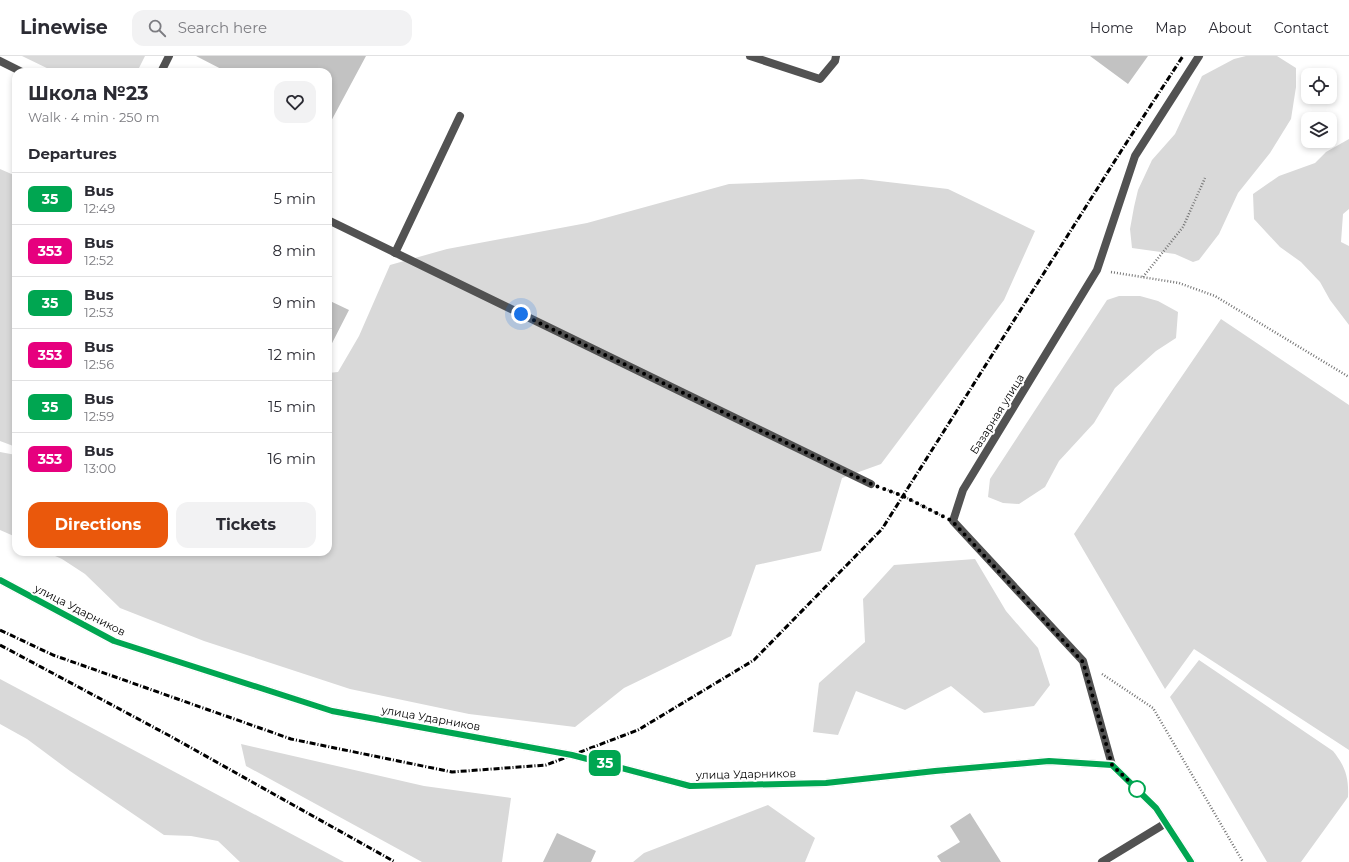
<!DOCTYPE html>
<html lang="en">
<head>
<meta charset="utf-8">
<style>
  :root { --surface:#fff; --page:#f2f2f3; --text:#2b2b33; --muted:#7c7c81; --line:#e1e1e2; --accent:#ea580c }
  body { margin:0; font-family:Montserrat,sans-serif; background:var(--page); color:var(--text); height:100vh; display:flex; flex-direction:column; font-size:15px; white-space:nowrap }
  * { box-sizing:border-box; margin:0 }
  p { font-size:13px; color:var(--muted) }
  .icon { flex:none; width:22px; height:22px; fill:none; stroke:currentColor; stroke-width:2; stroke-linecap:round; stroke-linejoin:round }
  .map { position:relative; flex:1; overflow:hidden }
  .drawer { position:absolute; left:12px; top:12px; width:320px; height:488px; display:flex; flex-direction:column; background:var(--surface); border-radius:12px; box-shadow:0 2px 6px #0003 }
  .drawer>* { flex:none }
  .badge { padding:0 8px; border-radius:6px; font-size:14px; line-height:26px }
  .controls { position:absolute; left:1301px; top:12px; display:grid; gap:8px }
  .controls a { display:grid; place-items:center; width:36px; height:36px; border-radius:8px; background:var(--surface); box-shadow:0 2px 6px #0003; font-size:20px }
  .you { position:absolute; width:20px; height:20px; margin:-10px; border:3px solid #fff; border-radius:50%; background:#1a73e8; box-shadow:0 0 0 6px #1a73e833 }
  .map>.badge { position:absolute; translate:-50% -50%; box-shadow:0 0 0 2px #fff }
  h2 { padding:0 16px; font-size:15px; line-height:36px }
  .round { display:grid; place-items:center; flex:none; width:42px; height:42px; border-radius:12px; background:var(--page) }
  .summary { display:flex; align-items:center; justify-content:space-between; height:68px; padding:0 16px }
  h1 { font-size:19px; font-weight:700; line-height:30px }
  .action { display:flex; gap:8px; margin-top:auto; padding:8px 16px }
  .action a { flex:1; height:46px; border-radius:12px; background:var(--accent); color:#fff; font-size:16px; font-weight:700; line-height:46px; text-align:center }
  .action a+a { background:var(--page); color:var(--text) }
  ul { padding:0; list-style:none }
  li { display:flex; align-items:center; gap:12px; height:52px; padding:0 16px; border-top:1px solid var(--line) }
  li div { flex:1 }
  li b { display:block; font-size:15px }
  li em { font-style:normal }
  li .badge { min-width:44px; font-weight:700; text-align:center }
  header { display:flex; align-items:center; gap:24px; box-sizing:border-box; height:56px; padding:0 20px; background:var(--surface); border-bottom:1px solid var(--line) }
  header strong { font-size:19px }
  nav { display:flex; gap:22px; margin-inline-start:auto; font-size:14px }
  .search { width:280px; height:36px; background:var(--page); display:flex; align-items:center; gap:10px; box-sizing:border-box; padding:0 14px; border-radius:12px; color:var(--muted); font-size:15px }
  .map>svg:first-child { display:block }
  .green { fill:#d9d9d9 }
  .building { fill:#c2c2c2 }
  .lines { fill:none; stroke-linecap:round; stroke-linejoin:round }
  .path { stroke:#747474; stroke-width:2.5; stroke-dasharray:1 2; stroke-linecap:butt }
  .service { stroke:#525252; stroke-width:8 }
  .minor { stroke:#525252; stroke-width:8 }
  .rail { stroke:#000; stroke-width:3; stroke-dasharray:6 2 1 2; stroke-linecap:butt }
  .line-casing { stroke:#fff; stroke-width:9 }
  .line { stroke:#00a651; stroke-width:6 }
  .walk { stroke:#000; stroke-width:4; stroke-dasharray:0 7.2 }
  .stop-dot { fill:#fff; stroke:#00a651; stroke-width:2 }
  .labels { text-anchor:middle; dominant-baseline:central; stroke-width:4; stroke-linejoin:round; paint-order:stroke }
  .street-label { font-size:11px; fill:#000; stroke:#fff }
</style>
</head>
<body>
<header>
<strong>Linewise</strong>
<div class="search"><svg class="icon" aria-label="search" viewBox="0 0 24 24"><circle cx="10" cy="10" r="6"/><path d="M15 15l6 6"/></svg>Search here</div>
<nav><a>Home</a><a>Map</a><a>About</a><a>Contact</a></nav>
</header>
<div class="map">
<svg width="1349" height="806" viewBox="0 0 1349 806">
  <rect width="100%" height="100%" fill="#fff"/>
  <path class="green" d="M22,0H145L137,16H55Z
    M1246,0H1277L1296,12V31L1291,63L1270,97L1238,137L1219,178L1199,204L1193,206L1175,198L1132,192L1130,173L1134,151L1138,134L1152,104L1175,78L1202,20L1234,3Z
    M1349,83V153L1343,158L1341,186L1349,190V269L1330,244L1320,226L1301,206L1280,191L1254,163L1253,138L1279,120L1315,107L1326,96Z
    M0,113L16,120V391L0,385Z
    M862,123L948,133L1035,175L1004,244L881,408L842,422L821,495L756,509L731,580L624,632L575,671L469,658L350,633L204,585L120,552L85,518L62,503L46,496H328V317L338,316L359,280L390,209L447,193L587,167L729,128Z
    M1119,240H1140L1158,245L1178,256L1176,282L1156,295L1115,332L1094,367L1059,405L1045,431L1019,448L1003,447L988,441L990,423L1107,244Z
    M1221,263L1349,349V694L1194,593L1165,633L1074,478Z
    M0,396L16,399V481L0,474Z
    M975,503L1006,555L1038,592L1050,629L1034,650L984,657L951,630L905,654L856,635L838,679L813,676L819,627L865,586L863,543L894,509Z
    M1199,604L1333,695C1345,710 1349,721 1348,741L1301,806H1267L1170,641Z
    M0,623L344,806H240L218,785L191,780L164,779L70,715L27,683L0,668Z
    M241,688L424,730L511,742L502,806H422L246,710Z
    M768,749L815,782L805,806H633L644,797Z"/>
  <path class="building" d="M196,0H366L329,69L328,68V16H227Z
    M1090,0H1148L1128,28Z
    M328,244L349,254L328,295Z
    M970,757L1001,806H941L937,800L960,786L950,770Z
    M557,777L596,795L591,806H543Z"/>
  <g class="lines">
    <path class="path" d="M1111,216L1179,227L1215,240L1349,321
      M1143,221L1183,171L1205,122
      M885,433L903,440L940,459
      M1102,618L1153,652L1243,806"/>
    <path class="service" d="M750,0L820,23L835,5L836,0
      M161,16L169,0
      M395,197L460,60
      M1102,806L1166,767"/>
    <path class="minor" d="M0,5L22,16
      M328,164L871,428
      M0,524L114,585L332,655L572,699L690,730L826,727L935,715L1049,705L1112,709L1156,752L1191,806
      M1112,709L1083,605L953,465L963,434L1097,214L1135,100L1199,0"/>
    <path class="rail" d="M0,574L53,599L291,683L452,716L546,709L638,674L754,604L882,473L1123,92L1183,0
      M0,589L170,680L395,806"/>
  </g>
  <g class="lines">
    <defs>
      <path id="line" d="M0,524L114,585L332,655L572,699L690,730L826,727L935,715L1049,705L1112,709L1156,752L1191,806"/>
    </defs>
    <use href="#line" class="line-casing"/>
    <use href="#line" class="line"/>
    <path class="walk" d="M521,258L871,428L903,440L952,465L1083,606L1112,709L1137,733"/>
  </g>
  <circle class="stop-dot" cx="1137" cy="733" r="8"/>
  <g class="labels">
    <g class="street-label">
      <text transform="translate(997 358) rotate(-58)">Базарная улица</text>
      <text transform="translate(80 554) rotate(27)">улица Ударников</text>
      <text transform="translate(431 662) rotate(10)">улица Ударников</text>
      <text transform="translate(746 718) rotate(-1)">улица Ударников</text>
    </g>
  </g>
</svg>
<div class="controls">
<a><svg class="icon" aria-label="locate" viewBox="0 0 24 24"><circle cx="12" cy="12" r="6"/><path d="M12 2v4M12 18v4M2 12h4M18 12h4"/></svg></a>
<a><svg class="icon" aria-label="layers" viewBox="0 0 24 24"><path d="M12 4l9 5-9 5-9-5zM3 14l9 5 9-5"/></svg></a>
</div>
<div class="you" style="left:521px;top:258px"></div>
<b class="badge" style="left:605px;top:707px;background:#00a651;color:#fff">35</b>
<section class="drawer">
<div class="summary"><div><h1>Школа №23</h1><p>Walk · 4 min · 250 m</p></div><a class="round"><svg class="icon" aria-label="heart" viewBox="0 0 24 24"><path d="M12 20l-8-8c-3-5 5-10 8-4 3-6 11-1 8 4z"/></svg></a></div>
<h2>Departures</h2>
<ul>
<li><span class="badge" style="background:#00a651;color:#fff">35</span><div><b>Bus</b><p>12:49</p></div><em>5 min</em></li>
<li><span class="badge" style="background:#e6007e;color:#fff">353</span><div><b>Bus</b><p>12:52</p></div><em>8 min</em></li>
<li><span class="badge" style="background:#00a651;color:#fff">35</span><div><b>Bus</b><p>12:53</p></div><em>9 min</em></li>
<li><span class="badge" style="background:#e6007e;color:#fff">353</span><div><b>Bus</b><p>12:56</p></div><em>12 min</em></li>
<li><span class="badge" style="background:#00a651;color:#fff">35</span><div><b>Bus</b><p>12:59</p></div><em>15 min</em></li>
<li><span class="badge" style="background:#e6007e;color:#fff">353</span><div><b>Bus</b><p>13:00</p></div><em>16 min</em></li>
</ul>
<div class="action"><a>Directions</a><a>Tickets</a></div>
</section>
</div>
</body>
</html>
